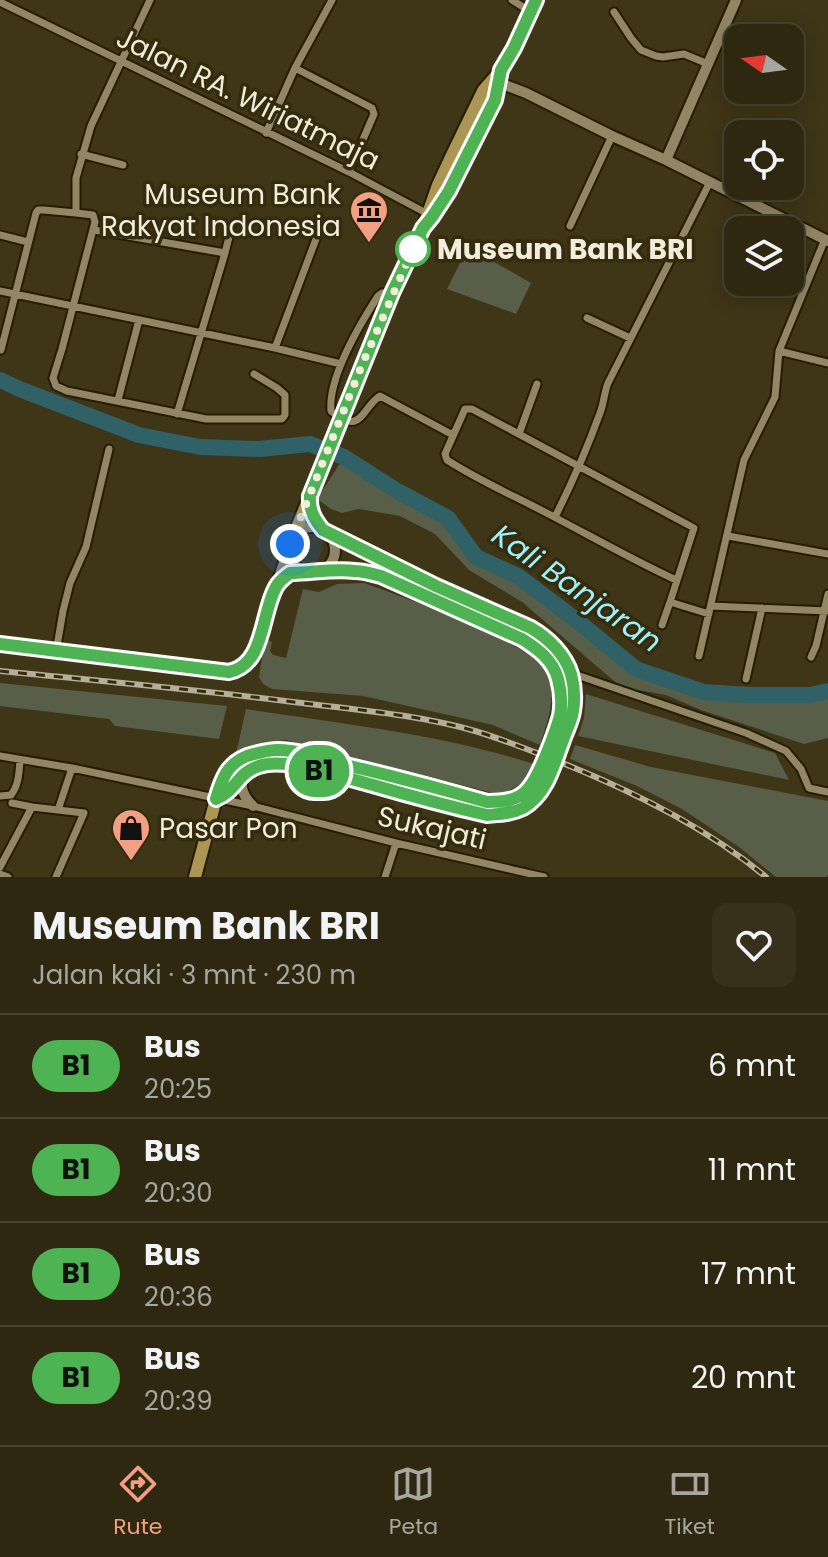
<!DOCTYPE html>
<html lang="id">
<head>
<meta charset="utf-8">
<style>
  :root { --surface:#2f2811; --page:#37301a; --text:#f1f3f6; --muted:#a7a69f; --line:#4a4431; --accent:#f39f83 }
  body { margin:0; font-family:Poppins,sans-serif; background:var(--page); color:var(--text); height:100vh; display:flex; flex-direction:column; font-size:30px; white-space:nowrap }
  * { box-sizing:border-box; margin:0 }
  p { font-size:26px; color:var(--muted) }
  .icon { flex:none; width:44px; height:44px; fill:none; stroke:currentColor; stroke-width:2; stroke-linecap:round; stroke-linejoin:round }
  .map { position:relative; height:877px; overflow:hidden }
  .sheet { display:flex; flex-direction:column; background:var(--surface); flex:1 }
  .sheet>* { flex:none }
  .badge { padding:0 16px; border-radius:26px; font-size:28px; line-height:52px }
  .needle { width:52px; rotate:284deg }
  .fabs { position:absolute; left:724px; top:24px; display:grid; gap:16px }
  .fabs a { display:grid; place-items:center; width:80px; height:80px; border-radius:16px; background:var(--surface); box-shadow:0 4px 20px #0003,0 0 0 2px var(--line); font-size:40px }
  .you { position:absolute; width:40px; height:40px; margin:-20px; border:6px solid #fff; border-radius:50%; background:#1a73e8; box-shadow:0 0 0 12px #1a73e833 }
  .map>.badge { position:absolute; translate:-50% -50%; box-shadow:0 0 0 4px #fff }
  .round { display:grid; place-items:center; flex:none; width:84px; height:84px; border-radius:16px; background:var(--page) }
  .summary { display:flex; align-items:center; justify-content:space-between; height:136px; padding:0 32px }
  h1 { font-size:38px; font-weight:700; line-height:60px }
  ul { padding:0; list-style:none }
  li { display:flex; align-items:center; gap:24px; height:104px; padding:0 32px; border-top:2px solid var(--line) }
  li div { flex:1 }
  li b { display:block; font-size:30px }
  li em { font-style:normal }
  li .badge { min-width:88px; font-weight:700; text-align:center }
  .dock { display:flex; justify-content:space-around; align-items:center; height:112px; border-top:2px solid var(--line); background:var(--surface); font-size:22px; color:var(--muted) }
  .dock a { display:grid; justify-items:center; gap:4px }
  .dock .active { color:var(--accent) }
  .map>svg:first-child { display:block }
  .green { fill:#585e47 }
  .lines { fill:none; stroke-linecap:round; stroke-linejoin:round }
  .river { stroke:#2f6166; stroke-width:16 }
  .secondary-tunnel { stroke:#5a5034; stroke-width:10; stroke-dasharray:10 5; stroke-linecap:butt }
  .street-casing { stroke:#261c00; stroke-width:11 }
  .secondary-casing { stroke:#261c00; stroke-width:14 }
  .primary-casing { stroke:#261c00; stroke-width:16 }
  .street { stroke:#918666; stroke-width:7 }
  .secondary { stroke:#918666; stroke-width:10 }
  .primary { stroke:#ac9654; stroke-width:12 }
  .rail-casing { stroke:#b5ae98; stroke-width:6 }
  .rail { stroke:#352b0d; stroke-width:3; stroke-dasharray:9; stroke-linecap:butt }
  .primary-bridge-casing { stroke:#261c00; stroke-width:16; stroke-linecap:butt }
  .primary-bridge { stroke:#ac9654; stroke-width:12 }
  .line-casing { stroke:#fff; stroke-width:18 }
  .line { stroke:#4db353; stroke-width:12 }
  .walk { stroke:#f2ecdb; stroke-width:8; stroke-dasharray:0 14.4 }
  .stop-dot { fill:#fff; stroke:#4db353; stroke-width:4 }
  .labels { text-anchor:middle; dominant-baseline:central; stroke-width:7; stroke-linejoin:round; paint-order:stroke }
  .street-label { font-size:28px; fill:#f2ecdb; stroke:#352b0d }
  .poi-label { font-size:28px; fill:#f2ecdb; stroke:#352b0d; text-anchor:end }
  .stop-label { font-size:28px; font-weight:bold; fill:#f2ecdb; stroke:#352b0d; text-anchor:start }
  .water-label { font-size:30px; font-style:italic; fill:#9bf2fb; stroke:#352b0d }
</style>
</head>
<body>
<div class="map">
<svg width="828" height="877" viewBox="0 0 828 877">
  <rect width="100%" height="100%" fill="#3f3517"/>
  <path class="green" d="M468,247L531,283L516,314L447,289Z
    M344,457L394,489L448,518L476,557L518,576L580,623L636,669L704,692L751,695H810L828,691V738L804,744L701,710L666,695L621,687L522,602L469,570L435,534L400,516L359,509L342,513L331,509L317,499Z
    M364,583C396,594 536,645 547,672C557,699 548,719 540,745L493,725L363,696L272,689L263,684L259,677L265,639L272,642L270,651L273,655L286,658L303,589L319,592L337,584Z
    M0,683L227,706L219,739L115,726L109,719L0,706Z
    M586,694L775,753L789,780L578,736L584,718Z
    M246,709C343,724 441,734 534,764L524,782L501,795L286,740L261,743L236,754Z
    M575,745L651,767L828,801V875L826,877H776L739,847L682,809L637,786L570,759Z"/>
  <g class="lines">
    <path class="river" d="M0,380L22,390L139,435L200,447L259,449L310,444L344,457L394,489L448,518L476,557L518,576L580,623L636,669L704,692L750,695H810L828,691"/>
    <path class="secondary-tunnel" d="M538,772L549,744
      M550,775L560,749"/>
    <defs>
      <path id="street" d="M512,0L531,12
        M0,2L349,172L428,214
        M614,12L631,38L641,50L656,56L663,57L684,54L708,64
        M295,68L372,108L374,114L349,172
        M266,133L295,68L332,0
        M81,154L123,165
        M76,213L93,215L95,222L62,349L53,378L56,386L67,391L206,419H282L285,415V395L277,388L254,374
        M570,226L612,136
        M94,230L225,253
        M0,235L28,242
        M0,291L275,348L341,364
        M392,293H382L378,296C360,324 328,378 331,411C362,437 361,408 380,396L453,435
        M587,318L630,338
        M275,348L316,239
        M1,350L36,213L38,210H44L76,213V178L91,126L150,0
        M779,351L828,363
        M118,400L139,320
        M177,414L225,253L232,225
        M519,434L537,384
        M555,517C572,483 587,449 600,413C604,403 604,393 608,383L710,182
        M728,536L828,554
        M676,580C635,561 596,539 556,518C519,498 481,482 447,460L445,454L465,409H472L694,528L670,602L709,614
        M711,606L828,611
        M662,625L670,602
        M56,652L63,611L70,583L86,547L109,449
        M699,656L744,460L775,397L779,351L825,239
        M811,657L816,646L828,594
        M571,673L746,733L786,751L801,769L809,788L828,792
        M746,679L762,608
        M0,756L72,768L253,806L396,843L544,877
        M0,796L11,795C19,785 19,772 20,760
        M12,803L32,807L84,813L56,877
        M58,810L72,768
        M0,867L32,807
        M0,874L8,877
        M385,877L396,843"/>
      <path id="secondary" d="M492,80L526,93L612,136L666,160L828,241
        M666,160L736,0
        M310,497L312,513L323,530C371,553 418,578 467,600C488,610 522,621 540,633C553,643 565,656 570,671C580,699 569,723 560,749
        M289 550a23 23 0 1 1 46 0a23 23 0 1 1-46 0Z
        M276,587L290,573H312L339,570L357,571L381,576L522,639C550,657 567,678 560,714C559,724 553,734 549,744
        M0,644L229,672L240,670L253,656L290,544
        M242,776C240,789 244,797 253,806
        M216,799C238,790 236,774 259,766C287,756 344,778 373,785C411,796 448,806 487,815C520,814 535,804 550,775
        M216,799C221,779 227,764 247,756C257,753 268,750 278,750C300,751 328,760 350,766C396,777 442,789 487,802C517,802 523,797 538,772"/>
      <path id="primary" d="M433,216L449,191L495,100L500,71
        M362,365L392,293L423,228L438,185L452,155L483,91L501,70L514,48L536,0
        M290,544L310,496
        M195,877L216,799"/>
    </defs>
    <use href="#street" class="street-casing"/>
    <use href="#secondary" class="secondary-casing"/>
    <use href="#primary" class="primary-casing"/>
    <use href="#street" class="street"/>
    <use href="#secondary" class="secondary"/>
    <use href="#primary" class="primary"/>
    <defs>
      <path id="rail" d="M0,671C101,681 201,690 302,703C359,710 419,715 475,731C502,739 529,750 555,760C628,789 705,826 766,877"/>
    </defs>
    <use href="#rail" class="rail-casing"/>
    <use href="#rail" class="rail"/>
    <defs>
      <path id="primary-bridge" d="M310,496L362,365"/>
    </defs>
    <use href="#primary-bridge" class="primary-bridge-casing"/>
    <use href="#primary-bridge" class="primary-bridge"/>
  </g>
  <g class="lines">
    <defs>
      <path id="line" d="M0,644L229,672C265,665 261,613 276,587C279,581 285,577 290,573C311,573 334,568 355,571C364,571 373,574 381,576L522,639C538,649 553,660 558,679C561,690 562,705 560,716C555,733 539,778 527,790C517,801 502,802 487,802C442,789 396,777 350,766C328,760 300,750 278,750C268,750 257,753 247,756C227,764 222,779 216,799C237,790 237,773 259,766C287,756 344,778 373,785C411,796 448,806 487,815C499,814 511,814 523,808C547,794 554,764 563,740C566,731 572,720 573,711C575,699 574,685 571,674C565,654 548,638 531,628L436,586L323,530C314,519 309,510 310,496L392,293L423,228L432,217L449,191L495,100L501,70L514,48L536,0"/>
    </defs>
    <use href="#line" class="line-casing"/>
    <use href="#line" class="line"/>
    <path class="walk" d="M290,544L362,365L413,249"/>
  </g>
  <defs>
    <symbol id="museum-pin" viewBox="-11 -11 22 30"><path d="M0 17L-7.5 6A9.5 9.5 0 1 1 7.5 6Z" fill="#f39f83" stroke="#352b0d"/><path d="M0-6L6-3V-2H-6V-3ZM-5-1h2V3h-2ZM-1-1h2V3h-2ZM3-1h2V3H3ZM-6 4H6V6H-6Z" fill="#111"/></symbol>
    <symbol id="shop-pin" viewBox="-11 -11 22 30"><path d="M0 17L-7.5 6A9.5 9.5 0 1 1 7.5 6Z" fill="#f39f83" stroke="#352b0d"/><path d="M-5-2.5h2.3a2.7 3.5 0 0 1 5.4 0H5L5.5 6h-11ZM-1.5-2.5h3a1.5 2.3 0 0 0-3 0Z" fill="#111"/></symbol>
  </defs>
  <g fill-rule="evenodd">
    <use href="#museum-pin" x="347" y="188" width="44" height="60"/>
    <use href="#shop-pin" x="109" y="806" width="44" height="60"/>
  </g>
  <circle class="stop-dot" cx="413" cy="249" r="16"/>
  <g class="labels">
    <g class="street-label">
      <text transform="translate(248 99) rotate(26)">Jalan RA. Wiriatmaja</text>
      <text transform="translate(432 828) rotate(13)">Sukajati</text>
    </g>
    <g class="poi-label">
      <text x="341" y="194">Museum Bank<tspan x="341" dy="32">Rakyat Indonesia</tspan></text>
      <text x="159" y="828" text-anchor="start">Pasar Pon</text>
    </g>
    <g class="stop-label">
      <text x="437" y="249">Museum Bank BRI</text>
    </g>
    <g class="water-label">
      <text transform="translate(577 588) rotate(35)">Kali Banjaran</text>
    </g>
  </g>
</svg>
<div class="fabs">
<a><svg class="needle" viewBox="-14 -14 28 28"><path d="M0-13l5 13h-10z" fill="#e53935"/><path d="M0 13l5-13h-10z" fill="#a7a69f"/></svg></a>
<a><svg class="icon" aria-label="locate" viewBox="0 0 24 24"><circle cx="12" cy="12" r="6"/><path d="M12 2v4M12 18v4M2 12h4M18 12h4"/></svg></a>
<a><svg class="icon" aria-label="layers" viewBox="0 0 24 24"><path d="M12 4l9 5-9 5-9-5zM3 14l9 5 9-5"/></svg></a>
</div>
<div class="you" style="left:290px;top:544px"></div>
<b class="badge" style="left:319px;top:771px;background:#4db353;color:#111">B1</b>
</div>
<section class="sheet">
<div class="summary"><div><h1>Museum Bank BRI</h1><p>Jalan kaki · 3 mnt · 230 m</p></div><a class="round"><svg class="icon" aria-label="heart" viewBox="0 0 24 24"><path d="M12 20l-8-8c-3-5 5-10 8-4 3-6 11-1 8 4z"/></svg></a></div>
<ul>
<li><span class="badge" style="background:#4db353;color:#111">B1</span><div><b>Bus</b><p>20:25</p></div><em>6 mnt</em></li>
<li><span class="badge" style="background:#4db353;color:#111">B1</span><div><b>Bus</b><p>20:30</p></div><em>11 mnt</em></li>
<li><span class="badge" style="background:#4db353;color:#111">B1</span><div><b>Bus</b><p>20:36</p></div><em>17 mnt</em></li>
<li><span class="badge" style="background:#4db353;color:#111">B1</span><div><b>Bus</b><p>20:39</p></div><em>20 mnt</em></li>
</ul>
</section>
<nav class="dock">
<a class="active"><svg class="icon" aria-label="directions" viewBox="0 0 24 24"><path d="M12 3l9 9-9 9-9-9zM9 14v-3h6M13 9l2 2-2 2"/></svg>Rute</a>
<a><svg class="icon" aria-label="map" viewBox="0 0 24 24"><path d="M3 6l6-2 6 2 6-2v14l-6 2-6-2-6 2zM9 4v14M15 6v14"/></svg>Peta</a>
<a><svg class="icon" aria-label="tickets" viewBox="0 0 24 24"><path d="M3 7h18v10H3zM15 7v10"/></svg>Tiket</a>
</nav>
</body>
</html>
